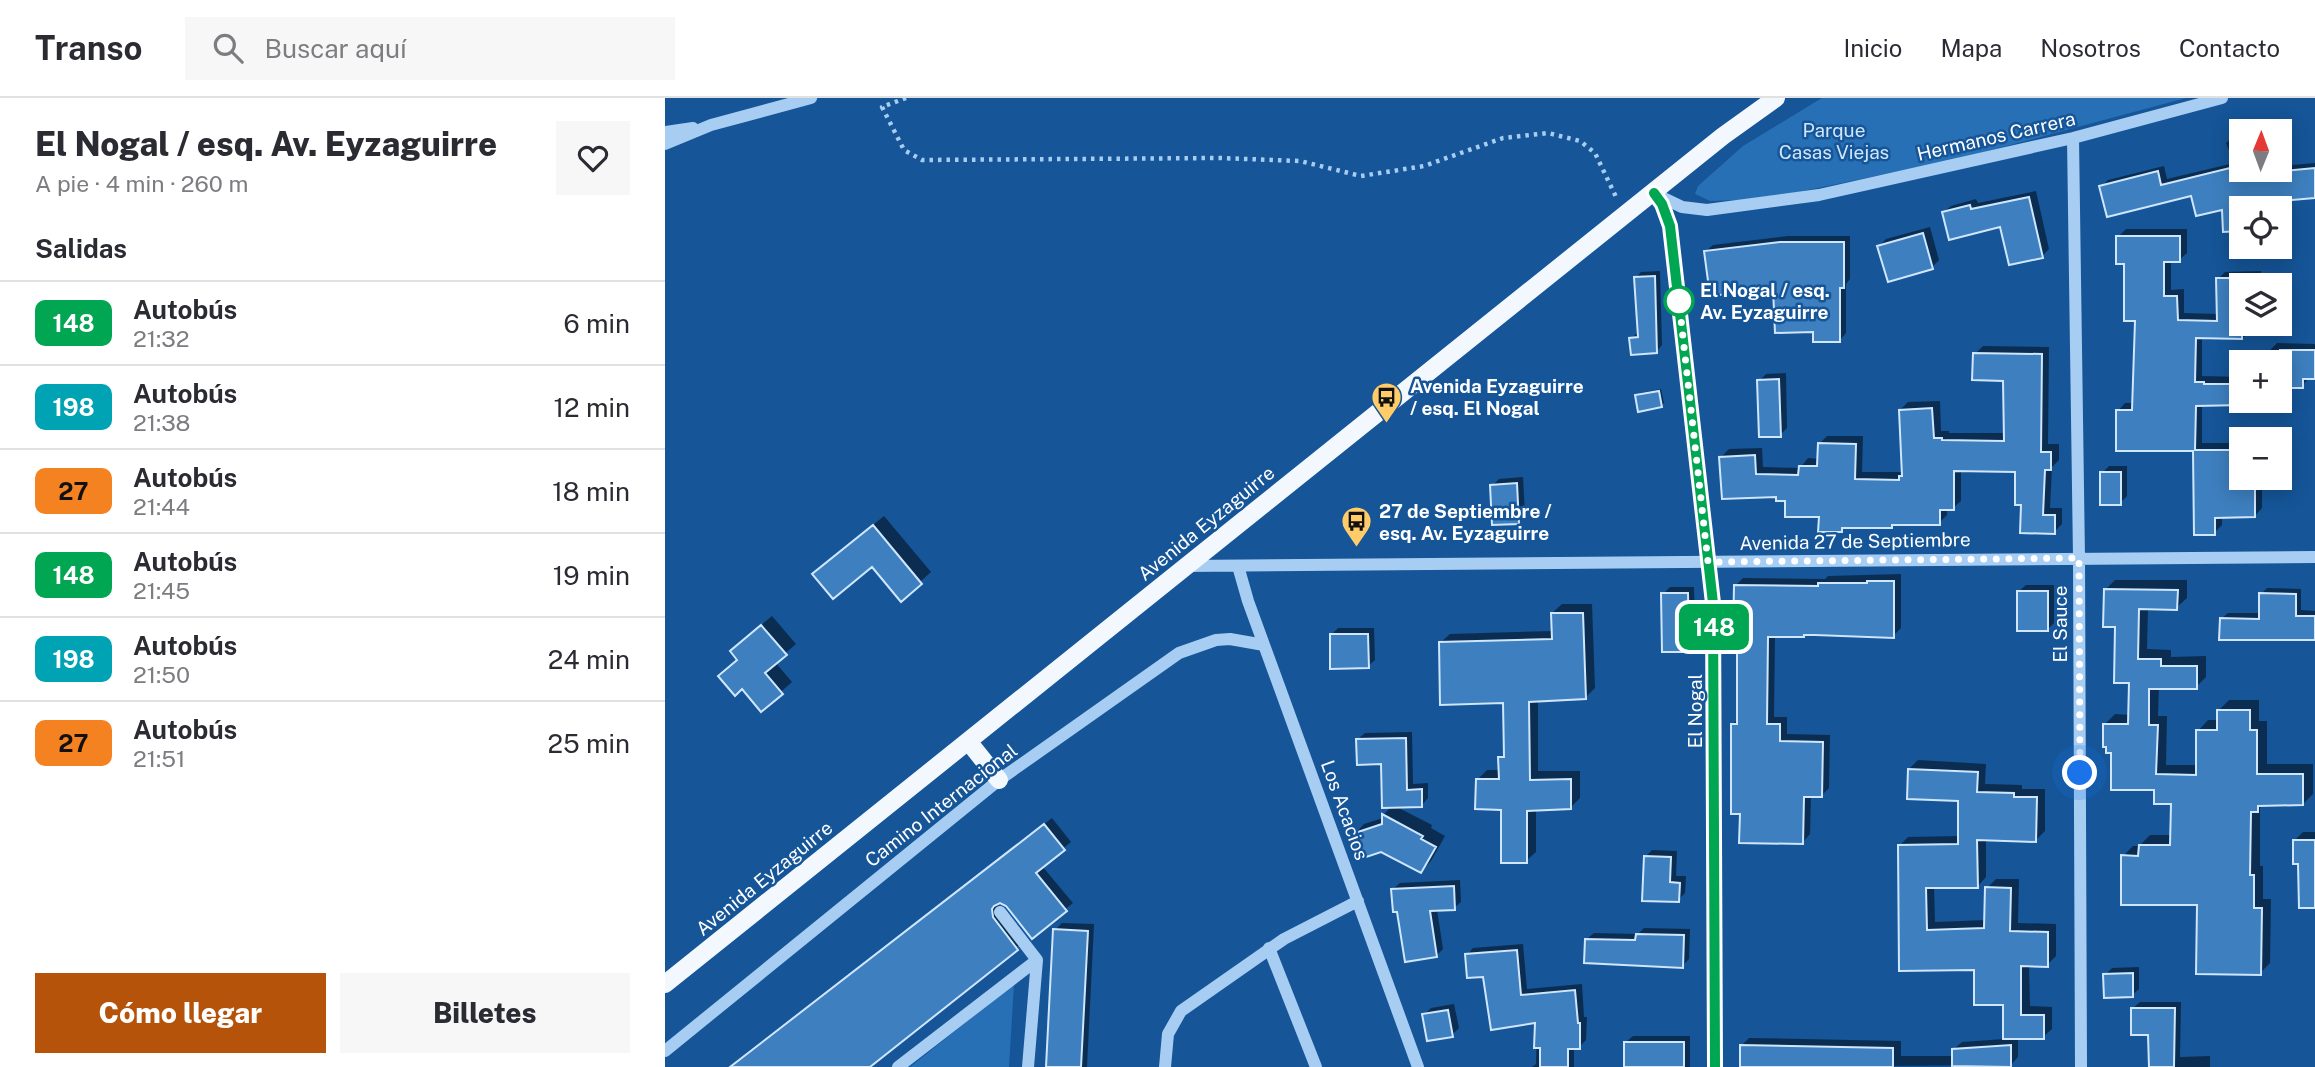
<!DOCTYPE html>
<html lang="es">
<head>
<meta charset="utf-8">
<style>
  :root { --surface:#fff; --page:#f7f7f7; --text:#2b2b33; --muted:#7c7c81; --line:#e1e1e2; --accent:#b45309 }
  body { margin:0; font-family:"Public Sans",sans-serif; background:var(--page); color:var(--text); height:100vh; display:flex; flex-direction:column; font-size:26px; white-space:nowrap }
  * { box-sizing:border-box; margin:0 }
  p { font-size:23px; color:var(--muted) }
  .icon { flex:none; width:38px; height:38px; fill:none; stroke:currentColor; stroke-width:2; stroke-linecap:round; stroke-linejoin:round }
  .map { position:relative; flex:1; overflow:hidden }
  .sheet { display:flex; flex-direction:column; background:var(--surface); width:665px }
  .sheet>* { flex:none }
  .badge { padding:0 14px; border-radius:10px; font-size:24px; line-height:46px }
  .needle { width:46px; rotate:1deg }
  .tools { position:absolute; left:1564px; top:21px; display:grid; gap:14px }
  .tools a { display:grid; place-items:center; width:63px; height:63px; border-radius:0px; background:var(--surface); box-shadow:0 4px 18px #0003; font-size:35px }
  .you { position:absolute; width:35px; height:35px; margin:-18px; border:5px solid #fff; border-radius:50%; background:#1a73e8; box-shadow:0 0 0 10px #1a73e833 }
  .map>.badge { position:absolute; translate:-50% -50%; box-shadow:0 0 0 4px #fff }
  h2 { padding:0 35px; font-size:26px; line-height:63px }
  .round { display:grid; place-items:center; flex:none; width:74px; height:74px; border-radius:0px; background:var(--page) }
  .head { display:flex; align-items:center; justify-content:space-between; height:119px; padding:0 35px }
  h1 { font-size:33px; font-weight:800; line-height:52px }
  .action { display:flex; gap:14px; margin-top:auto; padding:14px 35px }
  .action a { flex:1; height:80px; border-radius:0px; background:var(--accent); color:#fff; font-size:28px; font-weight:800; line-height:80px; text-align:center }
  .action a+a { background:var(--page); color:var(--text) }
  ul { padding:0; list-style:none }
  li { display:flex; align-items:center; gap:21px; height:84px; padding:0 35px; border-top:2px solid var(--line) }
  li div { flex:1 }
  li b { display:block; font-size:26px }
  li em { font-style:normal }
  li .badge { min-width:77px; font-weight:700; text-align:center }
  header { display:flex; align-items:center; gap:42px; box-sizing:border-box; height:98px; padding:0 35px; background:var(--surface); border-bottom:2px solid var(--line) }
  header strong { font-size:33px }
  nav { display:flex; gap:38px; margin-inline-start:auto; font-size:24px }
  .search { width:490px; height:63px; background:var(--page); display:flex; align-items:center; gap:18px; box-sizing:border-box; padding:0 24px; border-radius:0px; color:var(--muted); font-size:26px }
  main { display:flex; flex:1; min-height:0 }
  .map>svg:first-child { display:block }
  .green { fill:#2870b6 }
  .shadow { fill:#0007 }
  .building { fill:#3d7fbf; stroke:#cfe6fc; stroke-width:2 }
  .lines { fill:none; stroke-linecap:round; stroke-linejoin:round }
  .path { stroke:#a8cdf2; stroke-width:4.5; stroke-dasharray:3.5 5; stroke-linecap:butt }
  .minor { stroke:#a8cdf2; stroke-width:12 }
  .major { stroke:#f3f8ff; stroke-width:18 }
  .line-casing { stroke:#fff; stroke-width:16 }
  .line { stroke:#00a651; stroke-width:10 }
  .walk { stroke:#fff; stroke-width:7; stroke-dasharray:0 12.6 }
  .stop-dot { fill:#fff; stroke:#00a651; stroke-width:3.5 }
  .labels { text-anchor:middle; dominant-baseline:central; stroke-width:5; stroke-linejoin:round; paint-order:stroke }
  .park-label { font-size:19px; fill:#cfe6fc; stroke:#155598 }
  .street-label { font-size:19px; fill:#fff; stroke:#155598 }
  .stop-label { font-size:19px; font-weight:bold; fill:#fff; stroke:#155598; text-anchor:start }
  .poi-label { font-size:19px; font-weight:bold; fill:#fff; stroke:#155598; text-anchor:start }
</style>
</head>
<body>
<header>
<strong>Transo</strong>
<div class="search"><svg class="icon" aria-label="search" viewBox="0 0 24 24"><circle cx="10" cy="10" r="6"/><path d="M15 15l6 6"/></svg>Buscar aquí</div>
<nav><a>Inicio</a><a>Mapa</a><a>Nosotros</a><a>Contacto</a></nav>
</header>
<main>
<section class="sheet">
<div class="head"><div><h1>El Nogal / esq. Av. Eyzaguirre</h1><p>A pie · 4 min · 260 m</p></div><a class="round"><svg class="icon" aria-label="heart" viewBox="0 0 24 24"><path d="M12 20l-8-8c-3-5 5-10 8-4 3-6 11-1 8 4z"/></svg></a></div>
<h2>Salidas</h2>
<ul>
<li><span class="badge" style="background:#00a651;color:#fff">148</span><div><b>Autobús</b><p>21:32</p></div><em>6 min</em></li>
<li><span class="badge" style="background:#00a3b4;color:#fff">198</span><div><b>Autobús</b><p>21:38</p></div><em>12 min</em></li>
<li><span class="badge" style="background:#f58220;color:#111">27</span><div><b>Autobús</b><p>21:44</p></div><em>18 min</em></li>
<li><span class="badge" style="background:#00a651;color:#fff">148</span><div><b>Autobús</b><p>21:45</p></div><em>19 min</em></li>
<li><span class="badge" style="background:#00a3b4;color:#fff">198</span><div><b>Autobús</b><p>21:50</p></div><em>24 min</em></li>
<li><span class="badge" style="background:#f58220;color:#111">27</span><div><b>Autobús</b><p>21:51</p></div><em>25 min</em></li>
</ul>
<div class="action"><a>Cómo llegar</a><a>Billetes</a></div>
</section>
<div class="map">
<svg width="1650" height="969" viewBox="0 0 1650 969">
  <rect width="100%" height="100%" fill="#155598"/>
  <path class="green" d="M1157,0H1521L1293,61L1100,101L1045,103L1030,96L1033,88L1078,48Z
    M349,886L344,969H245Z"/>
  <path class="shadow" d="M1577,35V72H1615V68L1650,65V98L1596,102V110H1559L1527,96L1436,89L1443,82L1499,68L1502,81L1569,65L1561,45L1568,39Z
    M1371,93L1384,151L1377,158L1337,127L1279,114L1286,108L1311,101L1313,105Z
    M1265,129L1274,162L1267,169L1214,148L1221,141Z
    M1461,131H1522V155L1514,162H1506V192L1519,191V215L1553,216V181L1560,174L1596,173V187H1577V226H1586V232L1579,239L1537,238V278L1577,279V303H1588L1586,305L1537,306V345H1577V380H1597V410L1590,418H1557V427L1549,435H1530V352L1452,351L1453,313L1460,305H1469L1472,221L1461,165L1453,139Z
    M1123,138H1185V181L1181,186V235L1175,242L1110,189L1041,153L1048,147Z
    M995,173L997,247L992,253L966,240L974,234L970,180L976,174Z
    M1612,245L1650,246V280H1644L1637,288L1615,264H1605V252Z
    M1318,248L1384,249L1383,346H1394V362L1387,369L1385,410H1397V426L1389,434L1358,405L1352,372L1296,371V403L1288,410L1282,411V417L1274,425L1180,428L1176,432L1155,417L1113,397L1056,359L1064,351L1097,350L1098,369L1135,370L1143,360L1154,361L1155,345L1162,338H1198L1197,374H1239L1235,312L1243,304L1275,303L1276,333H1284V335H1340L1339,281L1310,256Z
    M1121,275L1122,330L1115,337L1094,283L1101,276Z
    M996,291L999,305L996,308L972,298L975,295Z
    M1444,368H1462V398L1455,405L1437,375Z
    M858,379L860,417L853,424L827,388L834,381Z
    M219,418L266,474L236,501L207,467L160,466Z
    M1236,476V530L1228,538L1141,535L1139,537H1110L1109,619H1122V636L1165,637L1164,690L1157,697H1146L1145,736L1138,744L1077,715L1068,626L1073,621L1074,537L1071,487L1078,480L1160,481L1163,478Z
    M1450,482H1522V500L1511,510H1483L1482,551L1506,552V559L1541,558V579L1531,589H1494L1493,618H1502L1501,667H1533V633L1543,622H1554V612L1564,602H1594V623H1602V666H1648V696L1638,706H1599L1595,710V768H1598V801H1606L1605,865L1595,875L1534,806L1458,758L1468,748H1474L1485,737H1507V705L1448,653L1440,626L1450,616L1465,617L1466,583L1440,492Z
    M1361,487H1389V525L1382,532L1354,493Z
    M1005,489H1029L1030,545L1023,552L998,496Z
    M1602,490L1636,491V512L1650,513V541L1556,521L1563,515H1596V496Z
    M897,506H927L930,590L920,600L873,602V673H915V700L906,709L871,710V754L861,763L838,710L813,681L822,672H835V660L841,654L840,604L775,545L785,536L888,533L887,515Z
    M107,518L131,546L110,564L127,584L96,611L77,589L55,578L73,561L77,543Z
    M673,530H709L710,562L703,568L666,537Z
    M747,634L748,686L763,685V700L757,707L730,708L767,727L766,730L780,738L766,763L756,773L689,737L699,726L718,720V717L727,708L718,665L693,641L700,635Z
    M1253,662L1321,666L1320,686L1357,687V691H1380V733L1371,742L1321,741V779L1313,788L1269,789L1270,824L1321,822L1322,790L1331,781H1354L1353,825L1391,826V858L1382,867H1364L1365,908L1387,909V931L1378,939H1353V959L1346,967L1076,969V948L1084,940L1236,943V958H1289V951L1297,944L1339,941L1340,905L1311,871H1236L1234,748L1243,739L1295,738V701L1244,671Z
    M387,720L406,744L377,768L408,805L367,838L343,807L333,803L334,812L358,844L202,969H65Z
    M1638,734H1650V803L1635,764L1630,742Z
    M987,752L1012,753L1011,778H1021L1020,795L1013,802L980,759Z
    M795,782L796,804L789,810L772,811L778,851L771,858L728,791L735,785Z
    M397,825L429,826L422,969H383L390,832Z
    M979,830L1025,831L1024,861L1017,868L922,841L929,835L973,836Z
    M858,846L862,891L917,886L919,919H922L921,942L914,949H909V969H867L871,966L872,923L819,877L802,857L808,850Z
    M1474,869V891L1467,897L1440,877L1447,870Z
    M1475,904H1516L1515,959L1545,958V969H1485V935L1468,910Z
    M789,906L794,930L787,937L759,917L766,910Z
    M968,938H1025V969H960L961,944Z"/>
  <path class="building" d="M1577,67V72H1598V75L1650,70V100L1590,105V110H1577V133L1558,134L1557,112L1531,118L1526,98L1442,119L1434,88L1493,73L1496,87Z
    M1364,99L1378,160L1344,167L1335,129L1284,142L1277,114L1305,107L1306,111Z
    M1258,135L1268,171L1223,184L1212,148Z
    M1451,138H1515V164H1499V198H1512L1513,222L1552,223L1551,180H1577V241L1531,240L1530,284H1539V286H1577V307L1531,308L1530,352H1577V384H1590V419L1550,420V437H1529L1528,353H1451V312H1467L1470,223H1459V166H1451Z
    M1115,144H1179V190H1175V244H1148V234L1110,235L1108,191L1045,198L1039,153Z
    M990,178L992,255L966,257L964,240L973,239L969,179Z
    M1615,252H1650V281H1638V290H1615Z
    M1308,255L1377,256L1376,354H1386V372H1380L1378,417H1390V436L1355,435L1356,407H1350V374L1289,373V412H1275V427H1227V430H1177V434H1153L1154,419H1120V403H1111V399L1057,401L1054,359L1090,357L1091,376L1133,377L1134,368H1152L1153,345L1191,346L1190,381L1234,382V378H1237L1234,312L1267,310L1269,340H1277V342L1339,343L1338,283L1307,282Z
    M1114,281L1116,339H1094L1092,282Z
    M994,293L997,309L973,314L970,297Z
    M1435,374H1456V407H1435Z
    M852,385L854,426L827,427L825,387Z
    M208,427L257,486L236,504L207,469L168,501L147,476Z
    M1202,483H1229V540L1150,537H1139V539H1103L1102,626H1115V643L1158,644L1157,699H1139L1138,746L1074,745L1075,716H1066V626H1072V539H1068L1069,487L1153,488V485H1202Z
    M1439,491L1513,492L1512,512L1474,511L1473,561H1496V568H1532V591H1484V627H1493L1491,676L1531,677V632H1552V612H1585V632H1592V676H1638V707L1593,708V714H1586L1585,777H1589V810H1597L1596,877L1531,876L1532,807H1456V757L1473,758L1474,747H1505L1506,706H1489V692H1446V655H1441V649H1438V626H1463L1464,585H1449L1450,529H1438Z
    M1352,493H1383V533H1352Z
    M996,495H1023L1024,554H997Z
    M1594,495L1631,496V518H1650V542H1554L1555,520L1594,521Z
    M886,515H918L921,601L864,604L865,682L906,681V711L862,713V765H836V712L810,711L811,681H834L833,659H839L838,605L775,607L774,544L887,541Z
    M96,527L122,557L100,575L118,596L96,614L77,591L70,598L53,578L72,562L65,553Z
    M665,536H703L704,570L665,571Z
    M741,640L742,692L757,691V709L717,710L716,666L692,667L691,641Z
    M1243,671L1313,674L1312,694L1349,695V699H1372L1371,744L1312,742L1313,790H1261L1262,832L1319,830L1320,789L1346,790L1345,833L1383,834V869L1356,868V917H1379V941H1338V907H1309V872L1234,873L1233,747L1293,746V703L1242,701Z
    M717,716L758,738L756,741L771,749L756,775L716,754L695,761L687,736L717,726Z
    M379,726L400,752L371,775L402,813L367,841L341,808L335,805L329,808L327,811L328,819L353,852L205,969H65Z
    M1628,742H1650V810H1634L1633,766H1628Z
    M979,758L1006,759L1005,784L1015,785L1014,804L977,803Z
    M789,788L790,812L765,813L772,859L740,864L732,814H728L726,791Z
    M388,831L423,833L416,969H381Z
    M971,836L1019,837L1018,870L919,865L920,841L970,842Z
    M852,852L856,897L910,892L913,925H915V951H903V969H875V950H869L870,925L826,932L818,879L802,880L800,856Z
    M1468,875V899L1439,900L1438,876Z
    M1466,910H1510L1509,969H1484L1483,937H1466Z
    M783,912L788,939L762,943L757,916Z
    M959,944H1019V969H959Z
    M1075,947L1228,950V969H1075Z
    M1346,947V969L1287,968V951Z"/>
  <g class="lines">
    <path class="path" d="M241,0L217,9L239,52L257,62L554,60L635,63L696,78L759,68L838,40L883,35L915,43L930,55L952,101"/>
    <path class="minor" d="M0,34L28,30
      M1408,40L1414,460L1416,969
      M0,46L46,27L146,0
      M989,95L1001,116L1007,141L1047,489L1049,520L1050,969
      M992,97L1017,109L1042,112L1154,97L1408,40L1557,0
      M521,468L1650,459
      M573,468L583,503L753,969
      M335,814L372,862
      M604,850L651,969
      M0,953L334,682L514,555L551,542L565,541L599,547
      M233,969L372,862
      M363,969L372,862
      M500,969L503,936L516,913L619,841L693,803"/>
    <path class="major" d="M303,643L334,682
      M0,886L1058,38L1111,0"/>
  </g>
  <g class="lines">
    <defs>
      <path id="line" d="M989,95L997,106L1005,128L1048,505L1050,969"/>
    </defs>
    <use href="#line" class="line-casing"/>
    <use href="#line" class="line"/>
    <path class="walk" d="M1014,203L1013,195L1043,464L1414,460L1415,675"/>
  </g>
  <defs>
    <symbol id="bus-pin" viewBox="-11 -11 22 30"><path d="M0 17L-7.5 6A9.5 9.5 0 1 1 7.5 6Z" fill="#ffcc69" stroke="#155598"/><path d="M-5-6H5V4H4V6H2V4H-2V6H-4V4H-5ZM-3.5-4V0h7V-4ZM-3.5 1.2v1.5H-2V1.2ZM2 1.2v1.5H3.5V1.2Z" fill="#111"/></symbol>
  </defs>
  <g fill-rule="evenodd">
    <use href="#bus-pin" x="704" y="282" width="35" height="47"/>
    <use href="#bus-pin" x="674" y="406" width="35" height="47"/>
  </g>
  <circle class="stop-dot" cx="1014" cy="203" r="14"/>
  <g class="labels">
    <g class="park-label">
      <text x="1169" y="32">Parque<tspan x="1169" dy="22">Casas Viejas</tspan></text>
    </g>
    <g class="street-label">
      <text transform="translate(1331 38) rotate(-13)">Hermanos Carrera</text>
      <text transform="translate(541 425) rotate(-39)">Avenida Eyzaguirre</text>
      <text transform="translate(1190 443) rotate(-1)">Avenida 27 de Septiembre</text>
      <text transform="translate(1395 526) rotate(-90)">El Sauce</text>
      <text transform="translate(1030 613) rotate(-90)">El Nogal</text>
      <text transform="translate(276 707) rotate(-38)">Camino Internacional</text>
      <text transform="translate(680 712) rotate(70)">Los Acacios</text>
      <text transform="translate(99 780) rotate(-39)">Avenida Eyzaguirre</text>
    </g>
    <g class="stop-label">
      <text x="1035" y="192">El Nogal / esq.<tspan x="1035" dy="22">Av. Eyzaguirre</tspan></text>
    </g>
    <g class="poi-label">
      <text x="745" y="288">Avenida Eyzaguirre<tspan x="745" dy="22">/ esq. El Nogal</tspan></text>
      <text x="714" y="413">27 de Septiembre /<tspan x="714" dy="22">esq. Av. Eyzaguirre</tspan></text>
    </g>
  </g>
</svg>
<div class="tools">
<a><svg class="needle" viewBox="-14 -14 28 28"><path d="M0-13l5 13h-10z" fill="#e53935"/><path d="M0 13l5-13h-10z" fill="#7c7c81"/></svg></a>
<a><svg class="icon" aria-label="locate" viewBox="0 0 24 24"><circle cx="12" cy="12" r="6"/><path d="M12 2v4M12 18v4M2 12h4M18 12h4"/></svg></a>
<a><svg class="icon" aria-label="layers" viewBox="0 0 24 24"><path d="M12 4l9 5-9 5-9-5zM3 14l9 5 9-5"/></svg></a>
<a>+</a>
<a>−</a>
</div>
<div class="you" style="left:1415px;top:675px"></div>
<b class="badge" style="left:1049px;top:529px;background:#00a651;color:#fff">148</b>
</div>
</main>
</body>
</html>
